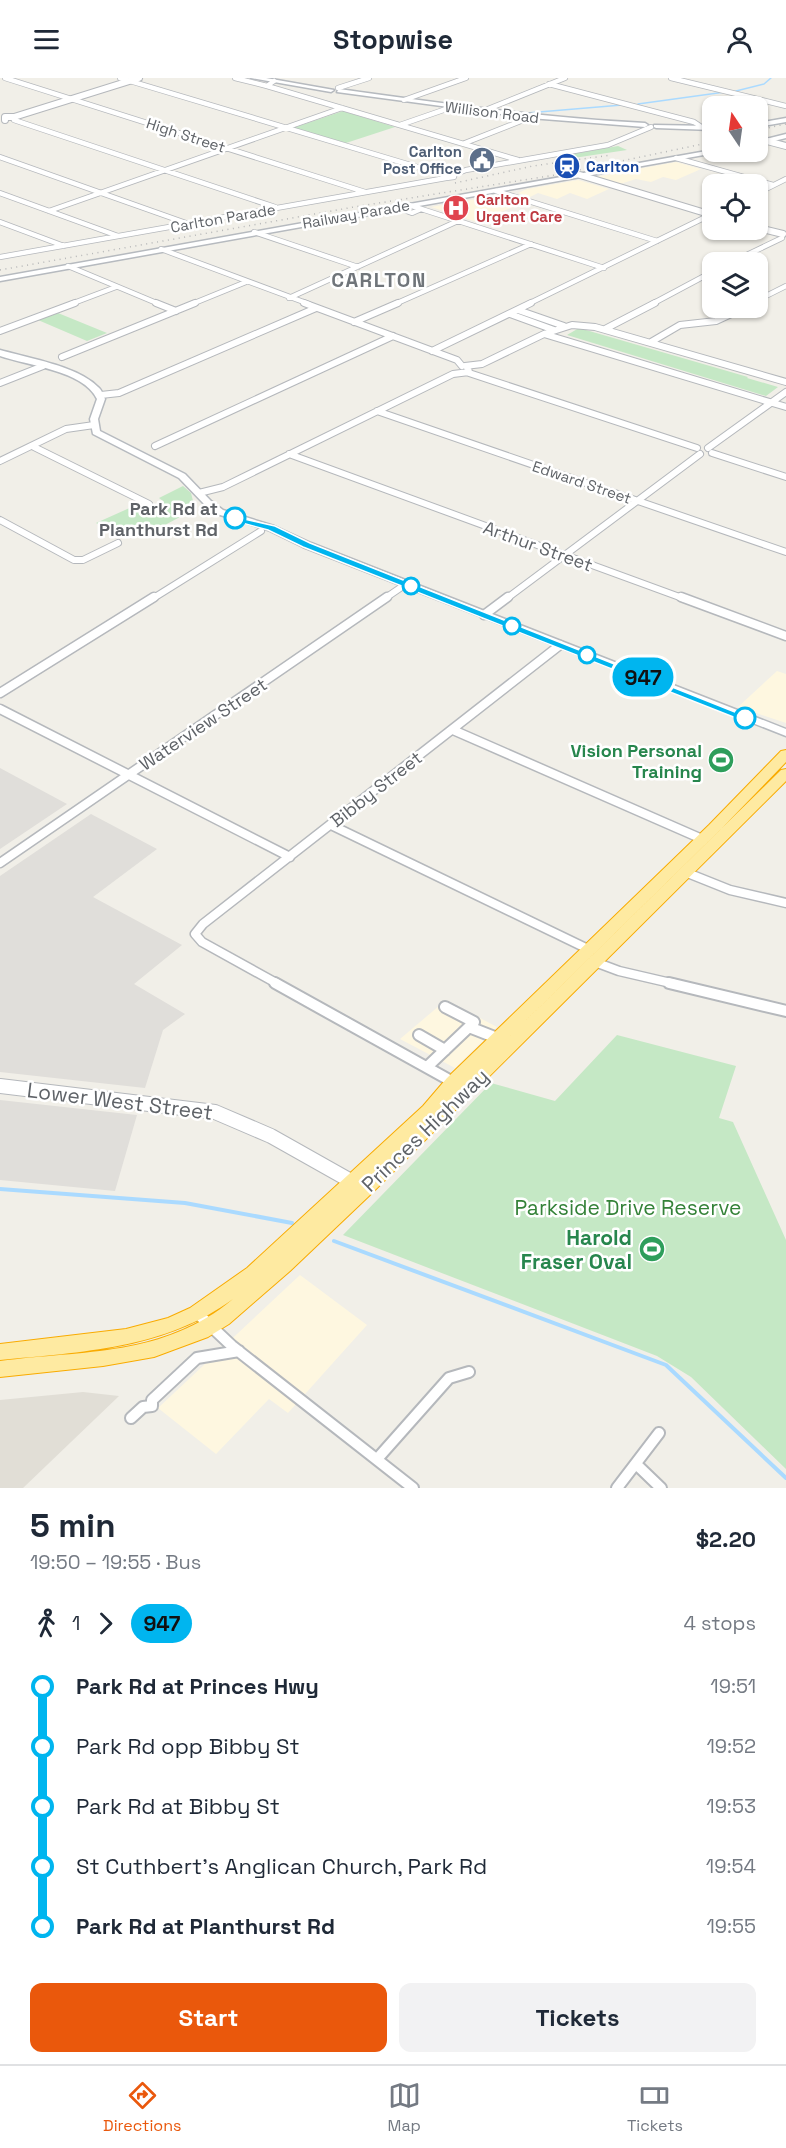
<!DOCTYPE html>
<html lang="en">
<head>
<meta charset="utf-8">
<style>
  :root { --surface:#fff; --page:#f2f2f3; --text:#1f2937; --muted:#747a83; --line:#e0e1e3; --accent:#ea580c }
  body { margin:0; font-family:"Space Grotesk",sans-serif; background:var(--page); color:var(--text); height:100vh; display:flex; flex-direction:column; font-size:22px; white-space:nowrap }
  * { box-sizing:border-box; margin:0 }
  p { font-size:20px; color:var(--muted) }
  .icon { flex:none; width:33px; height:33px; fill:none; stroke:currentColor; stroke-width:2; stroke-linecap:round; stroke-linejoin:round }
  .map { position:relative; height:1410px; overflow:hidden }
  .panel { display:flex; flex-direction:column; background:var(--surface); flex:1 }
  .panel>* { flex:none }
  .badge { padding:0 12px; border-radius:20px; font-size:21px; line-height:39px }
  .needle { width:39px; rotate:347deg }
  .fabs { position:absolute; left:702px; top:18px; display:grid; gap:12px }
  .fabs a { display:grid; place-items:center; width:66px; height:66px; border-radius:12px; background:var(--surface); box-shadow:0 2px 4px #0004; font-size:30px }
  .map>.badge { position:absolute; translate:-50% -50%; box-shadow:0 0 0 3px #fff }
  .legs { display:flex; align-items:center; gap:9px; height:66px; padding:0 30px; font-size:20px }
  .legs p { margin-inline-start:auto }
  .head { display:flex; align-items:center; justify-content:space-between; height:102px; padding:0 30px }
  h1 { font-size:33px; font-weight:700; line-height:45px }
  .primary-button { display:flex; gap:12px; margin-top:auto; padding:12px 30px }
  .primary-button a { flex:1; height:69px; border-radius:12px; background:var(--accent); color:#fff; font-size:24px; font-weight:700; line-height:69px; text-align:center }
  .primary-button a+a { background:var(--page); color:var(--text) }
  ul { padding:0 30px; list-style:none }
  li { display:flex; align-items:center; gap:21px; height:60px; font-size:22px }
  li i { display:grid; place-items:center; width:9px; height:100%; margin:0 8px; background:currentColor }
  li i::after { content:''; width:15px; height:15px; margin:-8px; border:4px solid; border-radius:50%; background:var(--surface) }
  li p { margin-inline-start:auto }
  li:first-child i { background:linear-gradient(#0000 50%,currentColor 0) }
  li:last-child i { background:linear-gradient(currentColor 50%,#0000 0) }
  header { display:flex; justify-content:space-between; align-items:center; height:78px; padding:0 30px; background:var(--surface); font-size:27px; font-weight:700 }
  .dock { display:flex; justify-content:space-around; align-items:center; height:84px; border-top:2px solid var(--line); background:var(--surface); font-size:16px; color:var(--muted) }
  .dock a { display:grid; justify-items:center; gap:3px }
  .dock .selected { color:var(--accent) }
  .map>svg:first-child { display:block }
  .commercial { fill:#fef7e0 }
  .industrial { fill:#e0deda }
  .education { fill:#e1ded6 }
  .green { fill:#c5e8c5 }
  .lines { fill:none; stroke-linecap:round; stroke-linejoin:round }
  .stream-far1 { stroke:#aadaff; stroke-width:1.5 }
  .stream { stroke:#aadaff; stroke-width:4 }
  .minor-far3-casing { stroke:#b5b8bc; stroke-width:6 }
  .minor-far2-casing { stroke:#b5b8bc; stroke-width:8 }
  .minor-far1-casing { stroke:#b5b8bc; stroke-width:11 }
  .minor-casing { stroke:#b5b8bc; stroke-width:14 }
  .tertiary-far1-casing { stroke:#b5b8bc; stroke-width:8 }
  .tertiary-casing { stroke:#b5b8bc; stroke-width:16 }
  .secondary-casing { stroke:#b6babf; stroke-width:3 }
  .trunk-casing { stroke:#f9ab00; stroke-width:2 }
  .minor-far3 { stroke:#fff; stroke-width:4.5 }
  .minor-far2 { stroke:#fff; stroke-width:6 }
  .minor-far1 { stroke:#fff; stroke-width:8 }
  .minor { stroke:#fff; stroke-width:10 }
  .tertiary-far1 { stroke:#fff; stroke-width:6 }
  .tertiary { stroke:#fff; stroke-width:14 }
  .secondary { fill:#fff; fill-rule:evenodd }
  .trunk { fill:#feeaa1; fill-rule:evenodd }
  .rail { stroke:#b6b7b8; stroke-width:1.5; stroke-dasharray:1 4.5; stroke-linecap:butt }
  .line-1 { fill:#00b5ef; stroke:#fff; stroke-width:1.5 }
  .stop-1-dot { fill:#fff; stroke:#00b5ef; stroke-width:3 }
  .labels { text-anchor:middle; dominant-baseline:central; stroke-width:5; stroke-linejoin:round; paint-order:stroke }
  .far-street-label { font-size:15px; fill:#5f6368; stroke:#fff }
  .far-service-label { font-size:15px; font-weight:bold; fill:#4e5e75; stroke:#fff; text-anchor:end }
  .far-transit-label { font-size:15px; font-weight:bold; fill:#164399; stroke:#fff; text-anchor:start }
  .far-health-label { font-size:15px; font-weight:bold; fill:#be3a42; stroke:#fff; text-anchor:start }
  .stop-label { font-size:18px; font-weight:bold; fill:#5f6368; stroke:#fff; text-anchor:end }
  .street-label { font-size:18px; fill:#5f6368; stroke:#fff }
  .leisure-label { font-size:18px; font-weight:bold; fill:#27864d; stroke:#fff; text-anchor:end }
  .far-district-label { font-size:20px; font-weight:bold; letter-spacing:1.5px; fill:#70757a; stroke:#fff }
  .near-street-label { font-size:21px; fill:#5f6368; stroke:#fff }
  .near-park-label { font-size:21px; fill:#348238; stroke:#fff }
  .near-leisure-label { font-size:21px; font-weight:bold; fill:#27864d; stroke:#fff; text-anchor:end }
</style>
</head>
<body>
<header><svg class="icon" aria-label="menu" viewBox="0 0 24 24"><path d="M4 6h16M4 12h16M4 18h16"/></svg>Stopwise<svg class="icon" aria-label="person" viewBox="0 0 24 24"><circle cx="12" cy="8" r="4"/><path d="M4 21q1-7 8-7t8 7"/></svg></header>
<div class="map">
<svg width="786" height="1410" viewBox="0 0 786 1410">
  <rect width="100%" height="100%" fill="#f1efe8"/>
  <path class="commercial" d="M676,84L701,91L676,102L663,99L651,104L636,101L620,106L594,99Z
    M578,102L609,111L587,121L570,115L557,121L538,115L530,119L518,115L527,111Z
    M499,117L523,125L477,144L431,129Z
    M777,593L786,596V645L738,629Z
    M446,922L497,949L455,990L400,961Z
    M300,1197L367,1247L288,1335L269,1321L216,1376L158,1330Z"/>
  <path class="industrial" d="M0,690L67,726L0,771Z
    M91,736L157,771L93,819L182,867L134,906L185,936L163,952L145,1010L0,994V798Z
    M0,1022L137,1037L115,1113L0,1102Z"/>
  <path class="education" d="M83,1314L119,1318L23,1410H0V1322Z"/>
  <path class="green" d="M343,33L395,49L346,65L293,50Z
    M618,68L627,72L560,82L556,79Z
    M58,235L107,255L87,263L38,242Z
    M579,250L748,299L747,300L778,309L766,318L567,257Z
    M183,408L191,415L195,431L148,456L136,451L121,458L96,445L134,428L148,434L163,423L159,420Z
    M617,957L736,988L719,1040L733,1044L786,1162V1391L691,1299L657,1278L343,1157L491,1005L555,1023Z"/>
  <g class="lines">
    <path class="stream-far1" d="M736,13L764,6L771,0
      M638,26L725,14
      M527,35L622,27"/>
    <path class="stream" d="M0,1111L185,1125L292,1145
      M334,1163L666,1287L786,1400"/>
    <defs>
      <path id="minor-far3" d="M5,0L365,114
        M120,0L444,97
        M235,0L267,8
        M671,0L786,28
        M274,3L267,8L518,82
        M549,6L694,44L700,48
        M338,10L369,0
        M404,22L466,0
        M483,33L565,0
        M14,42L275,129
        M400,47L452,29
        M465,65L531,39
        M0,79L186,145
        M676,80L773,107
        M444,97L454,99L446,100Z
        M453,97L466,92L608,67L651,49
        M496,113L657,163
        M0,115L118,158
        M758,115L786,101
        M409,127L604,190
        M396,129L412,135L421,131
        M49,133L342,30
        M0,144L64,168
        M254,154L358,189
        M161,171L309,226
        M0,179L446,100
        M732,184L782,160
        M68,188L159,226
        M289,220L460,142
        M758,222L786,208
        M71,226L116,209
        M192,226L246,204
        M395,226L531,166
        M528,226L712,136
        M652,226L712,194"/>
      <path id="minor-far2" d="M156,225L176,233
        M304,225L457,282L462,288
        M518,232L564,248
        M510,236L554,252
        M354,244L398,225
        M605,251L655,225
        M0,253L75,225
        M651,264L680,247L716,243L744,230
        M432,273L531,225
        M62,279L195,225
        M465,288L482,286L544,256
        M466,294L697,370
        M786,304L595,249L572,247L544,256L786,329
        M0,305L43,288
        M101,317L119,315L316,230
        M377,333L786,474
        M155,368L393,258
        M34,369L149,426
        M708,370L786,314
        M712,375L786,399
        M289,376L685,521
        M0,383L66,351L94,347
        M199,415L223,409L453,296L469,294L468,290
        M0,442L74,482H83L118,465
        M152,521L261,453
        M384,521L406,506
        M506,521L700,376"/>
      <path id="minor-far1" d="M681,519L786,558
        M484,537L508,519
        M0,615L154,519
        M0,631L290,779
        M453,652L702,761
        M331,747L588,871
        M0,785L387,519
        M685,794L730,812L786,825
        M595,884L619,893L675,906
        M278,906L202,864L195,856L203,846L560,567"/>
      <path id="minor" d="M275,905L453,1004
        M669,905L786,933
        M445,929L474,944L469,949
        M419,957L445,972
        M427,989L469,949L497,960
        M197,1235L232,1268L413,1410
        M131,1340L143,1329L152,1328V1322L197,1280L239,1273
        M378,1380L449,1300L469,1294
        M636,1386L661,1410
        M617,1410L659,1355"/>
      <path id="tertiary-far1" d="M5,42V39H14L139,0
        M767,63L786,68
        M580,97L712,137
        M758,150L783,156"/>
      <path id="tertiary" d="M0,1008L215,1034L271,1058L358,1107"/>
      <path id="secondary" d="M251,0H266L334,12L331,14Z
        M339,11C441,25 542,40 645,45L648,47L645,49L530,40L337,14Z
        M786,40V44L758,49V45Z
        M654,47L712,48V52L656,50L654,49Z
        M786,56V60L758,67V63Z
        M712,72L716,74L715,75L0,203V199Z
        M0,272C28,280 78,288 98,309C102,312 103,317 105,321L98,341L100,353L185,396L211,423L223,432L274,448L311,465L786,651V658L303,469L268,452L217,436L205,427L179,400L93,356L90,341L97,321C83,292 28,288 0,278Z"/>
      <path id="trunk" d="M786,672V684L719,753L458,1009L781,692L786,691V703L371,1116L290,1193L229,1246L208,1259L154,1279L103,1288L0,1299V1283C84,1272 164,1279 233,1221C165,1271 81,1274 0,1282V1266L126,1251L168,1240L190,1230L247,1190L423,1028L447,1000L709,747L781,673Z"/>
    </defs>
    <use href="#minor-far3" class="minor-far3-casing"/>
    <use href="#minor-far2" class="minor-far2-casing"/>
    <use href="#minor-far1" class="minor-far1-casing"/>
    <use href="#minor" class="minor-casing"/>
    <use href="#tertiary-far1" class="tertiary-far1-casing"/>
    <use href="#tertiary" class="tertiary-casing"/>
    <use href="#secondary" class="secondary-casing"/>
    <use href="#trunk" class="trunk-casing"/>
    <use href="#minor-far3" class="minor-far3"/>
    <use href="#minor-far2" class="minor-far2"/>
    <use href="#minor-far1" class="minor-far1"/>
    <use href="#minor" class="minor"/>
    <use href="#tertiary-far1" class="tertiary-far1"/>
    <use href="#tertiary" class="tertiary"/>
    <use href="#secondary" class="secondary"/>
    <use href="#trunk" class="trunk"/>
    <path class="rail" d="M758,52L786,46
      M455,105L533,88L611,77
      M0,192L354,129L555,97L712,64"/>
  </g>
  <path class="line-1" d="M231,438L275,448L310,465L750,640L749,642H741L303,469L268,452L231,442Z"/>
  <defs>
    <symbol id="civic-disc" viewBox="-11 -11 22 22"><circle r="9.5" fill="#5c6f8a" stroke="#fff"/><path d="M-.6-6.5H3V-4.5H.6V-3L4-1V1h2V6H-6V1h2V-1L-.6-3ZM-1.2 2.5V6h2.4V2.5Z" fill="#fff"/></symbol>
    <symbol id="station-disc" viewBox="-11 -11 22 22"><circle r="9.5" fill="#1a4fb4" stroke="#fff"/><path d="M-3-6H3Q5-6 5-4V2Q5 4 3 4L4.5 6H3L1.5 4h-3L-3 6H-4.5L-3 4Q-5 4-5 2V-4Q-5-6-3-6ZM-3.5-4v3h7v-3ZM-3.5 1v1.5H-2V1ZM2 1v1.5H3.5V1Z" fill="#fff"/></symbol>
    <symbol id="hospital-disc" viewBox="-11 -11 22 22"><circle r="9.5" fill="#e0444e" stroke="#fff"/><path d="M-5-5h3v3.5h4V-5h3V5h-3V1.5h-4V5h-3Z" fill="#fff"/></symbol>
    <symbol id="stadium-disc" viewBox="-11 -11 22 22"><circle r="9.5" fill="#2e9e5b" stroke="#fff"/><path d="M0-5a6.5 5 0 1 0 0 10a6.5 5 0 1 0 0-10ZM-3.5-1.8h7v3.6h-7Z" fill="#fff"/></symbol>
  </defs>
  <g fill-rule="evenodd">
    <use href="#civic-disc" x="467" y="67" width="30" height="30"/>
    <use href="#station-disc" x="552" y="73" width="30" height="30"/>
    <use href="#hospital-disc" x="441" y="115" width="30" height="30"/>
    <use href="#stadium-disc" x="706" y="667" width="30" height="30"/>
    <use href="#stadium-disc" x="637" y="1156" width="30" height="30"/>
  </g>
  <g class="stop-1-dot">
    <circle cx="235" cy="440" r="10"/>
    <circle cx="411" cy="508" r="8"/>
    <circle cx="512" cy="548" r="8"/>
    <circle cx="587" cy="577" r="8"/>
    <circle cx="745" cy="640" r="10"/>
  </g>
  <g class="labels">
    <g class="far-street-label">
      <text transform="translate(492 34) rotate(7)">Willison Road</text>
      <text transform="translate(186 57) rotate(18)">High Street</text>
      <text transform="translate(356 136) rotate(-10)">Railway Parade</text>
      <text transform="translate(223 140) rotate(-10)">Carlton Parade</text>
      <text transform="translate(582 404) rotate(19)">Edward Street</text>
    </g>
    <g class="far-service-label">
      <text x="462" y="73">Carlton<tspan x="462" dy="17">Post Office</tspan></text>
    </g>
    <g class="far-transit-label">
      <text x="586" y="88">Carlton</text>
    </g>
    <g class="far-health-label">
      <text x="476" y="121">Carlton<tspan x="476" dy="17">Urgent Care</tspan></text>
    </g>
    <g class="stop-label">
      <text x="218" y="430">Park Rd at<tspan x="218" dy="21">Planthurst Rd</tspan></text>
    </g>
    <g class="street-label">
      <text transform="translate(538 468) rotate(20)">Arthur Street</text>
      <text transform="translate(203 646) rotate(-34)">Waterview Street</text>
      <text transform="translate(376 711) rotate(-38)">Bibby Street</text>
    </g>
    <g class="leisure-label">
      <text x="702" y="672">Vision Personal<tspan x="702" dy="21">Training</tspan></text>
    </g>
    <g class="far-district-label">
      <text x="379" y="202">CARLTON</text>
    </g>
    <g class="near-street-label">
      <text transform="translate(120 1023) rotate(7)">Lower West Street</text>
      <text transform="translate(425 1052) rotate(-44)">Princes Highway</text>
    </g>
    <g class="near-park-label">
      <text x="628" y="1129">Parkside Drive Reserve</text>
    </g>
    <g class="near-leisure-label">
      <text x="632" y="1159">Harold<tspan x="632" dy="24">Fraser Oval</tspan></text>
    </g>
  </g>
</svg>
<div class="fabs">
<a><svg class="needle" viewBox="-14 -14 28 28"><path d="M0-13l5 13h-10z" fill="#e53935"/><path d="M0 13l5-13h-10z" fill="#747a83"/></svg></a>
<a><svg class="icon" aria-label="locate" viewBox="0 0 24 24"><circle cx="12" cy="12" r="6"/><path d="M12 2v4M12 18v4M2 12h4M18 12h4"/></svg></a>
<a><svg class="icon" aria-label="layers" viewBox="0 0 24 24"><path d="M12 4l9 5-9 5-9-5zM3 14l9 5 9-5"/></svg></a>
</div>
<b class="badge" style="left:643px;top:599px;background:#00b5ef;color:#111">947</b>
</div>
<section class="panel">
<div class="head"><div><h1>5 min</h1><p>19:50 – 19:55 · Bus</p></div><b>$2.20</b></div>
<div class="legs"><svg class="icon" aria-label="walk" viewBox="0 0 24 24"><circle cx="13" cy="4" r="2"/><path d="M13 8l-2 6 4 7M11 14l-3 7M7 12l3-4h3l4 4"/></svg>1<svg class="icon" aria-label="forward" viewBox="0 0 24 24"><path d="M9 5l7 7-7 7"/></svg><b class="badge" style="background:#00b5ef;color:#111">947</b><p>4 stops</p></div>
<ul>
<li><i style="color:#00b5ef"></i><b>Park Rd at Princes Hwy</b><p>19:51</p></li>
<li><i style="color:#00b5ef"></i><span>Park Rd opp Bibby St</span><p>19:52</p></li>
<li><i style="color:#00b5ef"></i><span>Park Rd at Bibby St</span><p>19:53</p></li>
<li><i style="color:#00b5ef"></i><span>St Cuthbert's Anglican Church, Park Rd</span><p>19:54</p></li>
<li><i style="color:#00b5ef"></i><b>Park Rd at Planthurst Rd</b><p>19:55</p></li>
</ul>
<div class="primary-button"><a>Start</a><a>Tickets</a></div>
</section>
<nav class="dock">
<a class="selected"><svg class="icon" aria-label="directions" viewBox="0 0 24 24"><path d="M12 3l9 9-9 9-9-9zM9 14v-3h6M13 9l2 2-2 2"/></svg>Directions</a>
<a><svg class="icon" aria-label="map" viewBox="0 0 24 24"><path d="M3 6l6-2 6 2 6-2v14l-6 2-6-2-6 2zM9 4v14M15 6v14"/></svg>Map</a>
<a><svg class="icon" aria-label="tickets" viewBox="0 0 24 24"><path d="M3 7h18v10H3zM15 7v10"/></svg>Tickets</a>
</nav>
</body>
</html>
